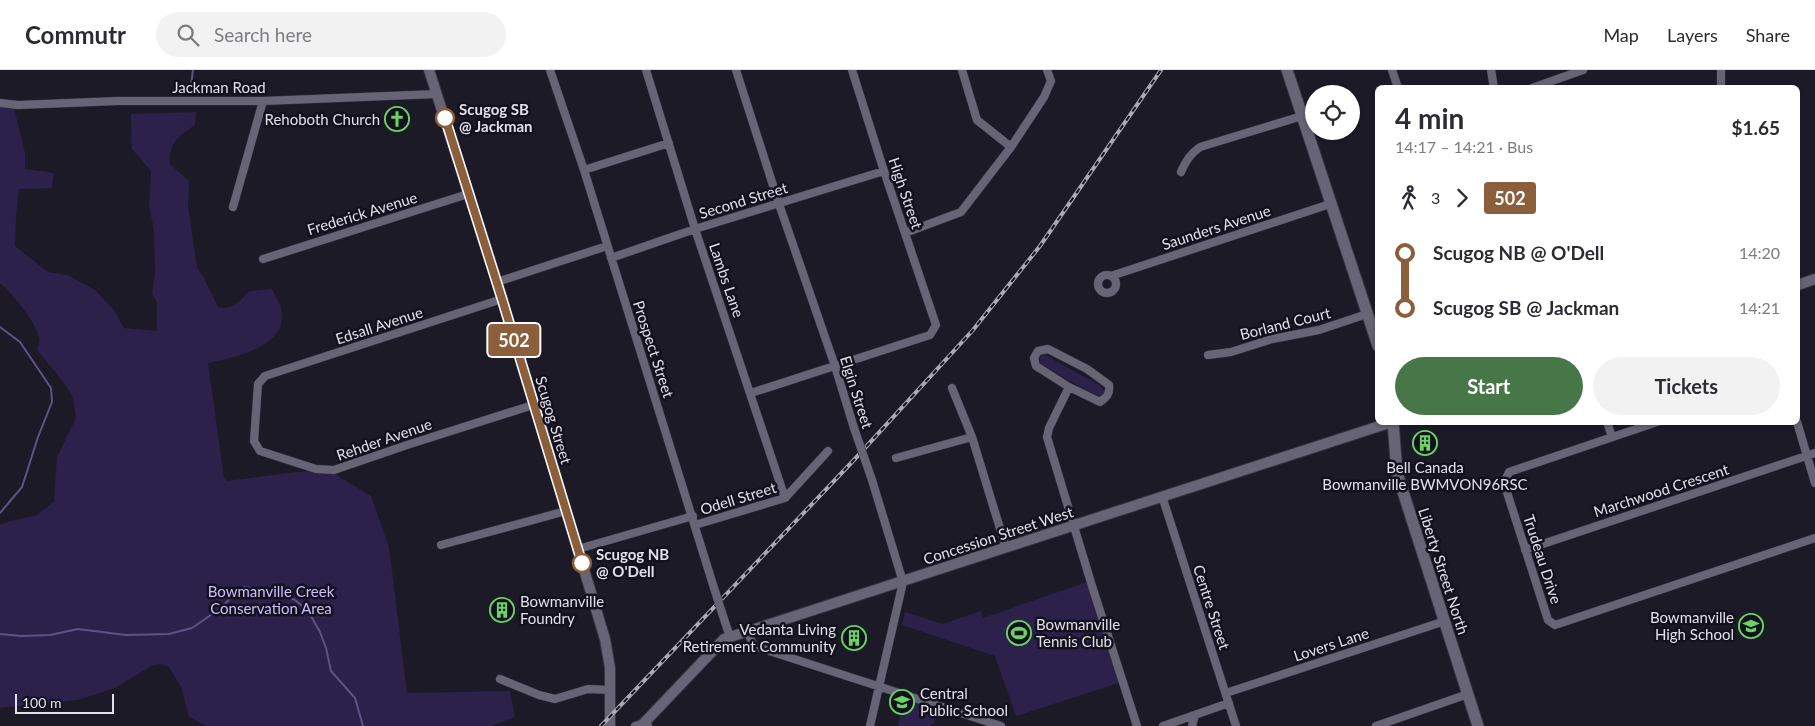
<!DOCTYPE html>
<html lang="en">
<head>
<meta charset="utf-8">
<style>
  :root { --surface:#fff; --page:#f2f2f3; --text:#2b2b33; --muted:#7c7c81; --line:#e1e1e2; --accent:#477749 }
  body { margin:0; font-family:Lato,sans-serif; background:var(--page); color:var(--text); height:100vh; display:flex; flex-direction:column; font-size:19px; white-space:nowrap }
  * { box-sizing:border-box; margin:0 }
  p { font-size:16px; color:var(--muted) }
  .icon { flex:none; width:28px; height:28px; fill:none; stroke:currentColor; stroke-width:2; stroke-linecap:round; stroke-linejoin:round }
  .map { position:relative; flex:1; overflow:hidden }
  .panel { position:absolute; left:1375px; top:15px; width:425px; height:340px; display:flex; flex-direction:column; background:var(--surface); border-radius:8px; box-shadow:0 1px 4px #0004 }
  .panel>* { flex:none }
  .badge { padding:0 10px; border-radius:4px; font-size:18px; line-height:32px }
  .controls { position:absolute; left:1305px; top:15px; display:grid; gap:10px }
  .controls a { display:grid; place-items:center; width:55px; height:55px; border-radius:50%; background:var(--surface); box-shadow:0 1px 4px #0004; font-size:25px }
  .scale { position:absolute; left:15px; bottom:12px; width:99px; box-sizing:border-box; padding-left:5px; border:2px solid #e1e0ea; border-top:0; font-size:14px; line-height:18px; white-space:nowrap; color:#e1e0ea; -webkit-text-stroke:4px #14111f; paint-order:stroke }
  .map>.badge { position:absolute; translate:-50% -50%; box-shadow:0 0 0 2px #fff }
  .legs { display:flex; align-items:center; gap:8px; height:55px; padding:0 20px; font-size:16px }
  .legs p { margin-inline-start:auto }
  .overview { display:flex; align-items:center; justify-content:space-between; height:85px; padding:0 20px }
  h1 { font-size:28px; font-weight:700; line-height:38px }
  .button { display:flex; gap:10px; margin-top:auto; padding:10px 20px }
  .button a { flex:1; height:58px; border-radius:30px; background:var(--accent); color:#fff; font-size:20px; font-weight:700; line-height:58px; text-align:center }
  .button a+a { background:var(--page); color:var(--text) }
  ul { padding:0 20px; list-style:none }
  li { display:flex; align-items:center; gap:18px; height:55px; font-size:19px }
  li i { display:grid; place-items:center; width:8px; height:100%; margin:0 6px; background:currentColor }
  li i::after { content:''; width:12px; height:12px; margin:-6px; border:4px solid; border-radius:50%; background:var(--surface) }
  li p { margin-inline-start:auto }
  li:first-child i { background:linear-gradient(#0000 50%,currentColor 0) }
  li:last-child i { background:linear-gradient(currentColor 50%,#0000 0) }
  header { display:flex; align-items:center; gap:30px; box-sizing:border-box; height:70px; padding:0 25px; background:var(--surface); border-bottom:1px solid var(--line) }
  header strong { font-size:24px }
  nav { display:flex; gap:28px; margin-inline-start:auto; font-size:18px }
  .search { width:350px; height:45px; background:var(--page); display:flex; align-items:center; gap:12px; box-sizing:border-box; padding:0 18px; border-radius:28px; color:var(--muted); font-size:19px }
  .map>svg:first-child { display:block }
  .green { fill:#2b214a }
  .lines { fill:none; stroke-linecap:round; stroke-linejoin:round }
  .stream { stroke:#5c5285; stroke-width:2 }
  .minor-casing { stroke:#373541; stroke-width:9 }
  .tertiary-casing { stroke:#373541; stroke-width:12 }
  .secondary-casing { stroke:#373541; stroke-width:13 }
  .minor { stroke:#676475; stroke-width:8 }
  .tertiary { stroke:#676475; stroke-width:10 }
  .secondary { stroke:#676475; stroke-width:11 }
  .rail-casing { stroke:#aaa9b4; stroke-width:4 }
  .rail { stroke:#14111f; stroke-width:2; stroke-dasharray:5.5; stroke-linecap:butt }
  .minor-bridge-casing { stroke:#373541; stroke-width:9; stroke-linecap:butt }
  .minor-bridge { stroke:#676475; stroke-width:8 }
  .line-1-casing { stroke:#fff; stroke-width:11 }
  .line-1 { stroke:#8b5e3c; stroke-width:8 }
  .stop-1-dot { fill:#fff; stroke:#8b5e3c; stroke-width:2.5 }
  .labels { text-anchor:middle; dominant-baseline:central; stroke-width:5; stroke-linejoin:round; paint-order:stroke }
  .street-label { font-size:15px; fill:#e1e0ea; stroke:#14111f }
  .stop-label { font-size:15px; font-weight:bold; fill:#e1e0ea; stroke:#14111f; text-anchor:start }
  .poi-label { font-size:15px; fill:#e1e0ea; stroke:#14111f; text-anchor:end }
  .park-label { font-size:15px; fill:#c9befe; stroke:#14111f }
</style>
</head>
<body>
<header>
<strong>Commutr</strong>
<div class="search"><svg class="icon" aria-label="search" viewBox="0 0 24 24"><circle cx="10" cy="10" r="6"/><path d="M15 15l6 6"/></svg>Search here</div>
<nav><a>Map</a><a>Layers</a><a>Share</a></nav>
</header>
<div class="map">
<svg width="1815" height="656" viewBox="0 0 1815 656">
  <rect width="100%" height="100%" fill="#1d1a28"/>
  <path class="green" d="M0,30L14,38L25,83V99L54,103L52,118L19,119L16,146L15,176L48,202L67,205L95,220L114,240L124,258L157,261V232L152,224L155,202L154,161L149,135L151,101L132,79L131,44L196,42L195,55C179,66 168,73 170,94L189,111L188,136L197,198L203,206L218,237C233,241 240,231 249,221L272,219C275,226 282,236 282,244C285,277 233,288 208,293L224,408L227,411L296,402L321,401L335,404L371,426L389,477L407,623L510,621L515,647L491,656H206L189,647L181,617L169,597L160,594L151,596L115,618L78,630L0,638V455L10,451L35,446L54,432L57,387L76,348L73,328L65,314L37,280C38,276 40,272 39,268C37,253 12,223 0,213Z
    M1045,285L1099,315L1105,322L1102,326L1098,327L1041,294L1040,290L1041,286Z
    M1087,512L1119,613L1016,646L995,586L902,555L905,542L943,554L981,541L983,548Z
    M905,628L937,638L934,653L930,656H898Z"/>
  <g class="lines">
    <path class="stream" d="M191,15L193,0
      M0,257L20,272L51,318L52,332L38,367L22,417L0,443
      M0,564L21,566L50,565L78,559L126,565L169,564L192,558L221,538L237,521L245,517L281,523L295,530L308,541L320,562L326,578L331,601L355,628L363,656"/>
    <defs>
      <path id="minor" d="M550,0L584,100L714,518
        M646,0L695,159L785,428
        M736,0L779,134L835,296L854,358
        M962,0L977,50L1011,77
        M1392,0L1398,18
        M1491,0L1494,18
        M1721,0V18
        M1532,18L1583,0
        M0,33L18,35L118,31H263L437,24
        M584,100L669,73
        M1181,102C1186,91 1190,84 1200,77L1302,46
        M233,137L263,31
        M905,163L961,142L1011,77L1044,27L1051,11L1047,0
        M611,188L695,159L884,101
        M263,189L468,124
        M1098 214a9 9 0 1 1 18 0a9 9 0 1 1-18 0Z
        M1111,206L1330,134
        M497,212L607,176
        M502,229L265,306L258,314L254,371L260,381L316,399L334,400L407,375L533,335
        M1048,279L1087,299L1109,315C1110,324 1107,327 1100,332L1069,317L1036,296L1034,288L1038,281Z
        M1208,285L1231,282L1272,269L1319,260L1367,244
        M1069,317L1049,358L1047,367L1092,516L1137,656
        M952,318L972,367L1006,478
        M751,323L930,265L936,255L884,101L852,0
        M1607,352L1612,367
        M1657,352L1509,402L1504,413L1548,550L1555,555L1815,468
        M1797,352L1815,413
        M896,388L972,367
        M1162,426L1236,656
        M695,455L785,428L828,381
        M441,475L566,441
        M578,479L693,446
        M1525,480L1815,383
        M725,552L730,567
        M747,561L754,576L1001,656
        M500,609L539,625L555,629L588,619L610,620
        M1226,623L1445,551
        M635,656L644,653L648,656
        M870,656L903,512L872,410
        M1163,656L1229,633
        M1192,656L1195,645
        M1376,656L1468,624"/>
      <path id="tertiary" d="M429,0L497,212L605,569L610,598V656
        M1798,215L1815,209
        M644,653L724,569L1392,352"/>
      <path id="secondary" d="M1287,0L1378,276
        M1393,352L1397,403L1478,656"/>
    </defs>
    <use href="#minor" class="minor-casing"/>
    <use href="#tertiary" class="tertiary-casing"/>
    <use href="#secondary" class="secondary-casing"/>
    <use href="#minor" class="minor"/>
    <use href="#tertiary" class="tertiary"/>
    <use href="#secondary" class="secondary"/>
    <defs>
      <path id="rail" d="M601,656L853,391L973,260L1040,176L1161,0"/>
    </defs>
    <use href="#rail" class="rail-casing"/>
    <use href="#rail" class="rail"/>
    <defs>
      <path id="minor-bridge" d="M854,358L872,410
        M714,518L725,552"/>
    </defs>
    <use href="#minor-bridge" class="minor-bridge-casing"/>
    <use href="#minor-bridge" class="minor-bridge"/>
  </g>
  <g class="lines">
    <defs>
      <path id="line-1" d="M445,48L502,229L582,493"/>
    </defs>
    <use href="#line-1" class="line-1-casing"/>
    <use href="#line-1" class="line-1"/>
  </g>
  <defs>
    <symbol id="church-ring" viewBox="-11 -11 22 22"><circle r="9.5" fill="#14111f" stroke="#6ad363" stroke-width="1.5"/><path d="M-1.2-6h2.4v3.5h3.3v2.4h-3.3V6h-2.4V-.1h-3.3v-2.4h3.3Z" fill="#6ad363"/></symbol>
    <symbol id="building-ring" viewBox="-11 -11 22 22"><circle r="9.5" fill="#14111f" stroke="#6ad363" stroke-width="1.5"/><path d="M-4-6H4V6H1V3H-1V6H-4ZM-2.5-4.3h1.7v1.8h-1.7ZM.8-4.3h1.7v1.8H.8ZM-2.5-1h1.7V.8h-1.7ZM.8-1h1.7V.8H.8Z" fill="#6ad363"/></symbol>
    <symbol id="school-ring" viewBox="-11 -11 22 22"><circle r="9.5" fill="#14111f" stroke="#6ad363" stroke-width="1.5"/><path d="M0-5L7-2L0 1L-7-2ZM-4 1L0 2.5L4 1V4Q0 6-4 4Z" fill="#6ad363"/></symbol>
    <symbol id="stadium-ring" viewBox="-11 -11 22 22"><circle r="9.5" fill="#14111f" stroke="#6ad363" stroke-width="1.5"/><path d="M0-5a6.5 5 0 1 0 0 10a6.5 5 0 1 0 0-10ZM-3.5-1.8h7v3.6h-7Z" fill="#6ad363"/></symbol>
  </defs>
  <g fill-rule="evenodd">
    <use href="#church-ring" x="383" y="35" width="28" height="28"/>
    <use href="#building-ring" x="1411" y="359" width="28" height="28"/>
    <use href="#building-ring" x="488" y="526" width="28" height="28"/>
    <use href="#school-ring" x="1737" y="542" width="28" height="28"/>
    <use href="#stadium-ring" x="1005" y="549" width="28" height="28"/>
    <use href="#building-ring" x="840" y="554" width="28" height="28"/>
    <use href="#school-ring" x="888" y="618" width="28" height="28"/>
  </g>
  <g class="stop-1-dot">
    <circle cx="445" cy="48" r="9"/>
    <circle cx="582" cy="493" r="9"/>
  </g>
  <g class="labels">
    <g class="street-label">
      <text x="219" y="17">Jackman Road</text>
      <text transform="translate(906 123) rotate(71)">High Street</text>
      <text transform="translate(743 130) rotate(-17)">Second Street</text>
      <text transform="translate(362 143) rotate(-17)">Frederick Avenue</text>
      <text transform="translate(1216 157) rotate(-18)">Saunders Avenue</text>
      <text transform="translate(727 210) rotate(71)">Lambs Lane</text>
      <text transform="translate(1285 253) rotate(-14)">Borland Court</text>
      <text transform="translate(379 255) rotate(-18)">Edsall Avenue</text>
      <text transform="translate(654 279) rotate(72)">Prospect Street</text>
      <text transform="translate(857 322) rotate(72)">Elgin Street</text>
      <text transform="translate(554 350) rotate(73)">Scugog Street</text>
      <text transform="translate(384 369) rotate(-19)">Rehder Avenue</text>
      <text transform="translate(1661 420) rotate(-18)">Marchwood Crescent</text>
      <text transform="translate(738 428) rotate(-17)">Odell Street</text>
      <text transform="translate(998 465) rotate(-18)">Concession Street West</text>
      <text transform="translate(1543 489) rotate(72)">Trudeau Drive</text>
      <text transform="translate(1444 501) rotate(72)">Liberty Street North</text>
      <text transform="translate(1212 537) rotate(72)">Centre Street</text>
      <text transform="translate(1331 574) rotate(-18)">Lovers Lane</text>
    </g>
    <g class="stop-label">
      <text x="459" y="39">Scugog SB<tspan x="459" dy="17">@ Jackman</tspan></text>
      <text x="596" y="484">Scugog NB<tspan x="596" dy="17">@ O'Dell</tspan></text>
    </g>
    <g class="poi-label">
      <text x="380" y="49">Rehoboth Church</text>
      <text x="1425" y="397" text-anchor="middle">Bell Canada<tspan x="1425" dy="17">Bowmanville BWMVON96RSC</tspan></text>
      <text x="520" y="531" text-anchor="start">Bowmanville<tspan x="520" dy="17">Foundry</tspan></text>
      <text x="1734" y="547">Bowmanville<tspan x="1734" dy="17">High School</tspan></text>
      <text x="1036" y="554" text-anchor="start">Bowmanville<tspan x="1036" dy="17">Tennis Club</tspan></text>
      <text x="836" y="559">Vedanta Living<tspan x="836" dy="17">Retirement Community</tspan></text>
      <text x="920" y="623" text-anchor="start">Central<tspan x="920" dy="17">Public School</tspan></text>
    </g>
    <g class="park-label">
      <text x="271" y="521">Bowmanville Creek<tspan x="271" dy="17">Conservation Area</tspan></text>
    </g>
  </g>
</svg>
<div class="controls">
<a><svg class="icon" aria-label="locate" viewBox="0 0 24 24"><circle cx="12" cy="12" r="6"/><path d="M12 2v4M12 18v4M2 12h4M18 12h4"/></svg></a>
</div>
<div class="scale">100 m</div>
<b class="badge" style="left:514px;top:270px;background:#8b5e3c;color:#fff">502</b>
<section class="panel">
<div class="overview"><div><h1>4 min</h1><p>14:17 – 14:21 · Bus</p></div><b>$1.65</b></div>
<div class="legs"><svg class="icon" aria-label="walk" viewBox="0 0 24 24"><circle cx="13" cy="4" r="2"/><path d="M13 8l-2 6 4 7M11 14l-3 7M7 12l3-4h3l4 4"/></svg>3<svg class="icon" aria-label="forward" viewBox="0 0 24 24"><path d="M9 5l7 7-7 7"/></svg><b class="badge" style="background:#8b5e3c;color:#fff">502</b></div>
<ul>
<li><i style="color:#8b5e3c"></i><b>Scugog NB @ O'Dell</b><p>14:20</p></li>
<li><i style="color:#8b5e3c"></i><b>Scugog SB @ Jackman</b><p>14:21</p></li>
</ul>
<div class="button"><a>Start</a><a>Tickets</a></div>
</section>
</div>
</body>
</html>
